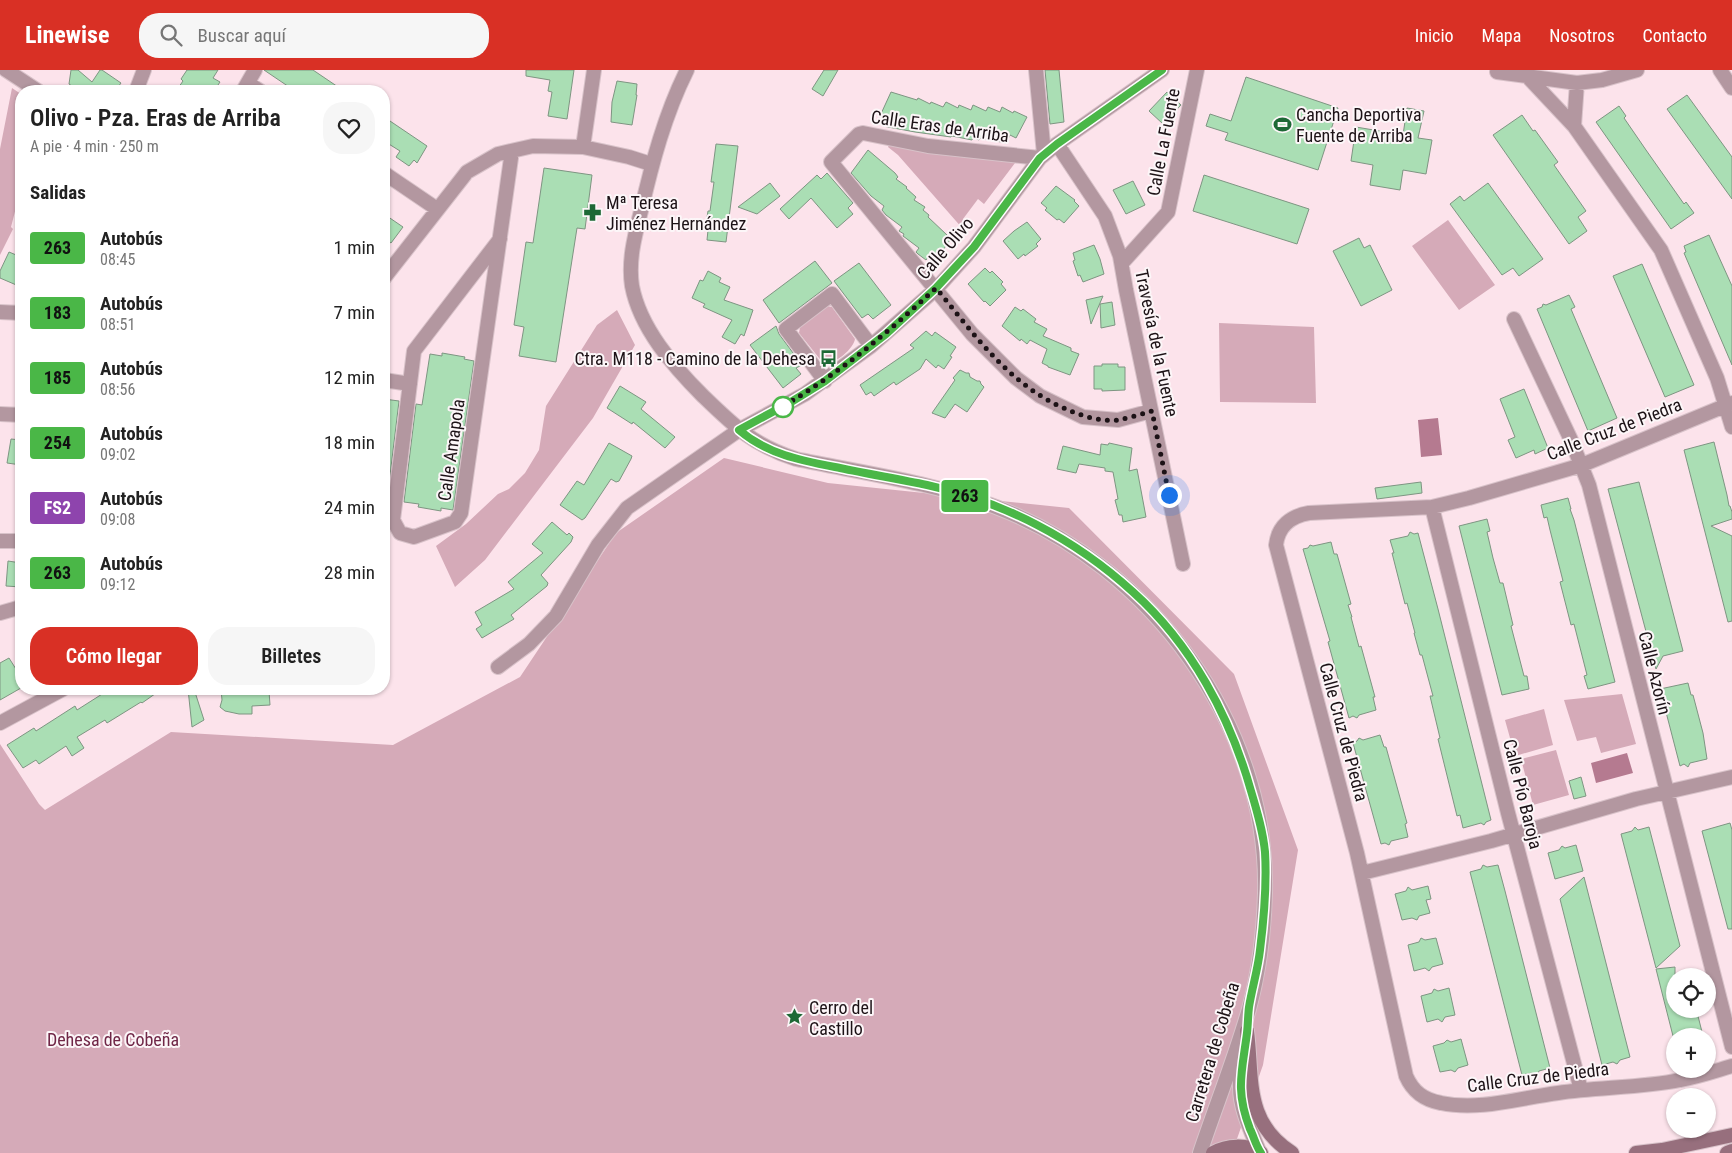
<!DOCTYPE html>
<html lang="es">
<head>
<meta charset="utf-8">
<style>
  :root { --surface:#fff; --page:#f6f6f6; --text:#222; --muted:#767676; --accent:#d93025 }
  body { margin:0; font-family:"Roboto Condensed",sans-serif; background:var(--page); color:var(--text); height:100vh; display:flex; flex-direction:column; font-size:19px; white-space:nowrap }
  * { box-sizing:border-box; margin:0 }
  p { font-size:16px; color:var(--muted) }
  .icon { flex:none; width:28px; height:28px; fill:none; stroke:currentColor; stroke-width:2; stroke-linecap:round; stroke-linejoin:round }
  .map { position:relative; flex:1; overflow:hidden }
  .side { position:absolute; left:15px; top:15px; width:375px; height:610px; display:flex; flex-direction:column; background:var(--surface); border-radius:20px; box-shadow:0 1px 4px #0004 }
  .side>* { flex:none }
  .badge { padding:0 10px; border-radius:4px; font-size:18px; line-height:32px }
  .controls { position:absolute; left:1666px; top:898px; display:grid; gap:10px }
  .controls a { display:grid; place-items:center; width:50px; height:50px; border-radius:50%; background:var(--surface); box-shadow:0 1px 4px #0004; font-size:25px }
  .you { position:absolute; width:25px; height:25px; margin:-12px; border:4px solid #fff; border-radius:50%; background:#1a73e8; box-shadow:0 0 0 8px #1a73e833 }
  .map>.badge { position:absolute; translate:-50% -50%; box-shadow:0 0 0 2px #fff }
  h2 { padding:0 15px; font-size:19px; line-height:45px }
  .round { display:grid; place-items:center; flex:none; width:52px; height:52px; border-radius:20px; background:var(--page) }
  .summary { display:flex; align-items:center; justify-content:space-between; height:85px; padding:0 15px }
  h1 { font-size:24px; font-weight:600; line-height:38px }
  .primary-button { display:flex; gap:10px; margin-top:auto; padding:10px 15px }
  .primary-button a { flex:1; height:58px; border-radius:20px; background:var(--accent); color:#fff; font-size:20px; font-weight:600; line-height:58px; text-align:center }
  .primary-button a+a { background:var(--page); color:var(--text) }
  ul { padding:0; list-style:none }
  li { display:flex; align-items:center; gap:15px; height:65px; padding:0 15px }
  li div { flex:1 }
  li b { display:block; font-size:19px }
  li em { font-style:normal }
  li .badge { min-width:55px; font-weight:700; text-align:center }
  header { display:flex; align-items:center; gap:30px; box-sizing:border-box; height:70px; padding:0 25px; background:var(--accent); color:#fff }
  header strong { font-size:24px }
  nav { display:flex; gap:28px; margin-inline-start:auto; font-size:18px }
  .search { width:350px; height:45px; background:var(--page); display:flex; align-items:center; gap:12px; box-sizing:border-box; padding:0 18px; border-radius:20px; color:var(--muted); font-size:19px }
  .map>svg:first-child { display:block }
  .green { fill:#d5aab8 }
  .water { fill:#b57a90 }
  .building { fill:#aadeb4; stroke:#7e9582 }
  .lines { fill:none; stroke-linecap:round; stroke-linejoin:round }
  .minor-casing { stroke:#d8c2c9; stroke-width:16 }
  .tertiary-casing { stroke:#d8c2c9; stroke-width:16 }
  .secondary-casing { stroke:#d8c2c9; stroke-width:16 }
  .minor { stroke:#b397a0; stroke-width:14 }
  .tertiary { stroke:#b397a0; stroke-width:14 }
  .secondary { stroke:#976f7d; stroke-width:14 }
  .line-casing { stroke:#fff; stroke-width:11 }
  .line { stroke:#4ab747; stroke-width:8 }
  .walk { stroke:#1c1216; stroke-width:5; stroke-dasharray:0 9 }
  .stop-dot { fill:#fff; stroke:#4ab747; stroke-width:2.5 }
  .labels { text-anchor:middle; dominant-baseline:central; stroke-width:4; stroke-linejoin:round; paint-order:stroke }
  .poi-label { font-size:18px; fill:#1c1216; stroke:#fcf6f8; text-anchor:start }
  .street-label { font-size:18px; fill:#1c1216; stroke:#fcf6f8 }
  .park-label { font-size:18px; fill:#702747; stroke:#fcf6f8 }
</style>
</head>
<body>
<header>
<strong>Linewise</strong>
<div class="search"><svg class="icon" aria-label="search" viewBox="0 0 24 24"><circle cx="10" cy="10" r="6"/><path d="M15 15l6 6"/></svg>Buscar aquí</div>
<nav><a>Inicio</a><a>Mapa</a><a>Nosotros</a><a>Contacto</a></nav>
</header>
<div class="map">
<svg width="1732" height="1083" viewBox="0 0 1732 1083">
  <rect width="100%" height="100%" fill="#fce3eb"/>
  <path class="green" d="M12,18L21,24V118L11,157L13,159L0,185V79Z
    M889,75L1015,92V93L984,134L978,129L963,149L968,155L963,159L898,85L888,77Z
    M1448,150L1495,215L1459,240L1412,176Z
    M827,236L832,237L855,269C853,280 833,296 823,293L799,263L800,257Z
    M617,240L635,275L593,348L577,369L485,490L455,517L436,476L466,454L498,424L509,419L525,403L539,380L546,336L597,255Z
    M1219,253L1314,257L1316,333L1220,332Z
    M724,388L828,413L1069,438L1234,604L1298,780L1263,995L1232,1083H0V674L39,734L45,740L171,662L393,675L520,607L616,463Z
    M1622,624L1636,674L1601,683L1596,667L1577,671L1564,630Z
    M1544,639L1553,675L1515,686L1505,650Z
    M1556,680L1569,725L1533,735L1521,689Z"/>
  <path class="water" d="M1438,348L1442,385L1421,387L1418,350Z
    M1627,683L1633,703L1596,713L1591,693Z"/>
  <path class="building" d="M71,0H78L92,12L100,0H102L121,13L115,21H79L69,14Z
    M187,0H218L213,8L220,12L214,21H176L183,11L181,9Z
    M264,0H313L344,21H295Z
    M526,0H574L567,49L548,46L552,22L548,21L550,10L526,6Z
    M824,0H838L823,26L812,19Z
    M1045,0H1059L1064,52L1050,54Z
    M1246,7L1338,38L1318,100L1225,70L1228,63L1206,56L1210,44L1231,51Z
    M617,11L637,14L636,25H637L632,55L611,52L612,32Z
    M891,22L917,30L918,28L930,34L931,32L943,37L946,32L958,38L959,35L971,40L973,35L986,41L988,37L1000,42L1002,37L1013,43L1014,41L1027,47L1016,68L1010,65L1006,73L981,68L979,70L973,67L972,70L952,66L951,67L915,62L883,56L887,49L880,46Z
    M1167,22L1181,35L1163,54L1149,41Z
    M1687,25L1732,87V129L1667,39Z
    M1619,36L1626,46L1624,48L1646,80L1684,134L1686,132L1694,143L1671,159L1596,52Z
    M1407,38L1424,41L1418,68L1432,70L1426,104L1403,100L1400,120L1370,115L1373,95L1351,91L1356,57L1403,65Z
    M1522,45L1533,61L1535,60L1558,92L1554,95L1586,141L1578,147L1587,161L1569,174L1493,65Z
    M384,49L389,52L390,51L427,76L417,93L414,90L409,96L396,87L400,81L384,71Z
    M716,74L738,76L726,172L707,170L708,160H705L708,141H710L714,112H711Z
    M868,80L895,103L898,107L896,109L907,117L906,118L916,127L914,130L925,137L923,140L929,145L928,147L947,165L946,167L950,170L936,190L930,185L926,190L918,184L916,182L919,178L903,166L904,164L899,161L902,157L886,145L882,140L884,136L871,126L851,103Z
    M544,98L592,105L585,159L577,158L556,292L519,286L524,257L514,255L526,172L533,173Z
    M827,103L853,133L848,138L853,144L837,158L811,128L789,149L780,139L817,105L821,109Z
    M1204,105L1309,139L1297,174L1193,141Z
    M1133,111L1145,135L1126,144L1113,120Z
    M770,113L780,126L757,144L738,137Z
    M1488,113L1543,189L1519,206L1513,198L1502,205L1450,134L1460,126L1464,131Z
    M1056,116L1075,130L1074,131L1079,136L1064,153L1059,149L1057,150L1045,140L1047,138L1041,133Z
    M384,144L403,157L391,173L384,168Z
    M1027,152L1041,169L1036,174L1038,176L1025,186L1024,184L1018,189L1003,171L1014,161Z
    M1709,165L1732,216V295L1684,183L1686,182L1684,176Z
    M1359,168L1364,178L1370,175L1392,220L1361,236L1333,181Z
    M1094,175L1100,189L1104,204L1083,212L1080,205L1078,206L1073,191L1075,190L1073,183Z
    M9,182L21,187V217L0,208V201Z
    M815,191L832,213L779,253L763,230Z
    M859,193L891,235L873,249L868,244L862,248L834,211Z
    M1642,194L1694,315L1665,327L1613,206Z
    M985,198L990,203L992,201L1003,212L1001,214L1006,220L990,236L985,231L984,232L968,214Z
    M708,201L721,208L719,212L730,217L724,230L753,240L744,266L741,264L735,274L722,267L732,250L703,237L705,234L692,228L700,210L703,211Z
    M1569,225L1575,237L1571,239L1617,348L1588,361L1537,239L1542,237L1543,234L1546,235Z
    M1103,226L1091,254L1086,230Z
    M1112,232L1115,255L1101,258L1100,234Z
    M1015,237L1021,241L1023,239L1036,249L1034,252L1047,259L1043,266L1071,278V281L1079,284L1070,305L1048,297V296L1042,293L1047,279L1030,270L1027,274L1021,269L1020,271L1002,256Z
    M776,256L779,264L802,295L796,298L801,304L783,318L750,275Z
    M926,261L932,266L935,262L956,277L950,286L952,287L944,299L938,295L936,298L926,289L920,299L896,315L894,312L874,326L871,322L866,325L860,315L914,278L910,275Z
    M442,283L465,287L464,289L474,291L453,440L441,438V441L418,437L419,434L404,432L416,334L422,335L430,284L442,286Z
    M1102,294H1118V297H1125V320L1102,321V319H1094V296H1102Z
    M960,300L966,303H969L970,307L977,311H980L981,314L984,317L967,342L955,334L945,348L932,343L955,310L953,308Z
    M620,316L646,332L641,339L675,367L665,378L633,352L632,354L607,338Z
    M1524,319L1548,378L1535,384L1534,380L1516,388L1508,370L1515,367L1500,329Z
    M384,329L399,331L387,430H384Z
    M11,369L21,370V395L7,393Z
    M1714,372L1727,425L1729,436H1730L1732,442V449L1711,456L1732,466V551L1728,552L1684,380Z
    M609,373L632,386L631,389L619,411L616,412L611,409L585,448L582,450L560,435L577,411L584,415Z
    M1109,373L1132,378L1129,401L1137,399L1146,447L1123,452L1122,445H1119L1115,430L1118,429L1113,402L1105,401V398L1079,394L1076,403L1057,399L1063,376L1100,385L1101,374L1108,375Z
    M1421,412L1422,423L1377,429L1375,418Z
    M1639,412L1683,581L1663,586L1656,599L1608,419Z
    M1568,428L1571,439H1570L1574,450L1615,612L1588,619L1584,606L1587,605L1574,554L1571,555L1560,512L1563,511L1550,460L1547,447L1544,448L1541,435Z
    M1487,449L1490,461L1487,462L1493,488L1500,513H1503L1513,555L1511,556L1524,606H1527L1529,619L1502,625L1459,456Z
    M552,452L567,465L569,463L573,467L571,472L541,505L548,513L547,516L511,545L514,549L482,568L476,559L482,555L475,542L514,519L508,512L543,483L532,474Z
    M1410,462L1414,464L1418,463L1438,539L1491,750L1486,752L1484,755L1481,753L1463,758L1460,745L1457,746L1438,669L1440,668L1430,626H1433L1426,600L1422,585H1420L1414,563H1415L1407,533L1405,534L1392,483H1394L1390,470L1408,466Z
    M1331,472L1334,484H1337L1351,534L1348,535L1352,547H1351L1359,577L1361,576L1375,627H1373L1376,640L1359,645L1357,648L1353,646L1349,648L1328,572L1330,571L1303,479L1308,478L1310,475L1313,476Z
    M8,491L21,493V517L6,516Z
    M9,588L21,607V618L0,630V593Z
    M1688,613L1691,625H1693L1703,663L1707,689L1690,693L1688,697L1684,694L1680,696L1660,619Z
    M110,619H162L142,633L141,632L107,653L105,650L77,667L84,678L72,686L66,676L39,694L36,690L23,698L7,675L34,658L36,661L75,636L77,640Z
    M188,619H194L204,650L192,657Z
    M221,619H251V622L269,621L270,635L252,636V644H239L225,641L220,637L222,630Z
    M1380,665L1384,677H1386L1407,753L1405,754L1408,767L1391,771L1389,775L1385,773L1381,774L1353,673L1357,671L1359,668L1363,670Z
    M1581,707L1586,726L1574,729L1569,711Z
    M1730,753L1732,760V859H1728L1702,761Z
    M1635,757L1638,760L1649,757L1680,876L1656,898L1621,764L1632,761Z
    M1576,775L1583,801L1555,809L1548,783L1559,780L1562,776L1565,778Z
    M1483,795L1487,797L1498,795L1505,821L1550,998L1539,1001L1536,1006L1532,1003L1522,1005L1470,802L1481,799Z
    M1584,807L1630,987L1620,990L1617,994L1613,992L1602,995L1560,829Z
    M1428,816L1431,829L1426,830L1430,843L1419,846L1417,850L1412,848L1402,850L1395,824L1406,821L1408,817L1412,820Z
    M1421,868L1425,870L1436,868L1443,894L1432,897L1429,901L1425,898L1414,901L1408,875L1419,872Z
    M1675,897V939L1686,945L1697,942L1703,966H1673L1656,899Z
    M1449,918L1455,945L1445,947L1442,952L1438,949L1427,952L1421,926L1432,923L1434,919L1438,921Z
    M1461,969L1468,995L1458,998L1455,1002L1451,1000L1440,1002L1433,976L1444,973L1447,970L1451,972Z"/>
  <g class="lines">
    <defs>
      <path id="minor" d="M6,0L38,21
        M1036,0L1044,84
        M1720,0L1732,18
        M1497,2L1577,13L1602,10L1637,0
        M1527,6L1574,56L1577,13
        M248,13L260,21
        M136,21L144,0
        M243,21L255,0
        M1574,56L1661,180L1717,308L1732,357
        M1057,74L1105,146L1120,186L1126,220L1183,494
        M583,77L594,0
        M1040,88L928,76L863,63L859,64L831,92L972,264L1016,308L1040,326L1083,347L1118,350L1151,341
        M384,103L437,139
        M500,169L414,281L393,450L400,463L414,467L455,452L461,443L512,81
        M1122,193L1168,142L1197,0
        M384,208L467,102L498,84L533,76L583,77L629,87L651,94
        M0,242L21,243
        M1514,249L1571,370L1589,415L1732,977
        M384,310L410,314
        M825,311L786,259L832,224L871,276
        M1732,333L1582,395L1469,428L1432,437L1309,443C1291,446 1278,456 1276,475L1357,783L1406,1006C1413,1022 1424,1030 1441,1033C1479,1041 1520,1028 1558,1023C1598,1017 1641,1018 1680,1010C1698,1007 1715,1001 1732,996
        M0,344L21,345
        M1432,437L1508,743L1581,1020
        M0,471H21
        M0,543L21,537
        M498,597L529,574L556,546L598,475L627,438L739,360L805,324L871,276L936,219L974,177L1040,88L1057,74L1162,0
        M0,653L63,619
        M1362,803L1491,771L1636,729L1732,707"/>
      <path id="tertiary" d="M687,0C665,44 652,93 641,141C635,165 628,190 632,216C640,258 673,296 703,326C735,357 753,375 796,389C863,403 932,412 996,437C1151,496 1269,655 1265,823C1264,861 1259,902 1249,939C1235,988 1216,1035 1200,1083
        M1245,973C1243,988 1239,1002 1240,1017C1240,1039 1251,1061 1259,1081"/>
      <path id="secondary" d="M1247,961C1253,1010 1244,1052 1292,1083
        M1213,1083C1227,1075 1247,1074 1261,1083
        M1636,1083L1662,1080L1732,1065
        M1727,1083L1732,1081"/>
    </defs>
    <use href="#minor" class="minor-casing"/>
    <use href="#tertiary" class="tertiary-casing"/>
    <use href="#secondary" class="secondary-casing"/>
    <use href="#minor" class="minor"/>
    <use href="#tertiary" class="tertiary"/>
    <use href="#secondary" class="secondary"/>
  </g>
  <g class="lines">
    <defs>
      <path id="line" d="M1162,0L1057,74L1040,88L974,177L936,218L886,264L825,311L791,332L739,360C768,385 804,391 840,398C869,404 898,409 927,415C1004,432 1075,469 1133,522C1191,574 1230,646 1251,721C1257,741 1263,761 1265,782C1267,815 1264,848 1260,880C1258,899 1252,918 1249,937C1248,945 1248,954 1247,963C1242,1002 1235,1020 1250,1059C1254,1067 1256,1076 1261,1083"/>
    </defs>
    <use href="#line" class="line-casing"/>
    <use href="#line" class="line"/>
    <path class="walk" d="M783,337L780,338C840,303 885,265 936,218C974,264 1009,315 1066,339C1082,346 1100,352 1118,350C1129,348 1141,344 1152,341L1169,425"/>
  </g>
  <defs>
    <symbol id="stadium-bare" viewBox="-9 -9 18 18"><path d="M0-5a6.5 5 0 1 0 0 10a6.5 5 0 1 0 0-10ZM-3.5-1.8h7v3.6h-7Z" fill="#1d6835" stroke="#fcf6f8" stroke-width="2.5" paint-order="stroke"/></symbol>
    <symbol id="pharmacy-bare" viewBox="-9 -9 18 18"><path d="M-2-6h4v4h4v4h-4v4h-4v-4h-4v-4h4Z" fill="#1d6835" stroke="#fcf6f8" stroke-width="2.5" paint-order="stroke"/></symbol>
    <symbol id="bus-bare" viewBox="-9 -9 18 18"><path d="M-5-6H5V4H4V6H2V4H-2V6H-4V4H-5ZM-3.5-4V0h7V-4ZM-3.5 1.2v1.5H-2V1.2ZM2 1.2v1.5H3.5V1.2Z" fill="#1d6835" stroke="#fcf6f8" stroke-width="2.5" paint-order="stroke"/></symbol>
    <symbol id="sight-bare" viewBox="-9 -9 18 18"><path d="M0-6L1.8-2.2L6-1.7L2.9 1.2L3.7 5.4L0 3.3L-3.7 5.4L-2.9 1.2L-6-1.7L-1.8-2.2Z" fill="#1d6835" stroke="#fcf6f8" stroke-width="2.5" paint-order="stroke"/></symbol>
  </defs>
  <g fill-rule="evenodd">
    <use href="#stadium-bare" x="1270" y="42" width="25" height="25"/>
    <use href="#pharmacy-bare" x="580" y="130" width="25" height="25"/>
    <use href="#bus-bare" x="816" y="276" width="25" height="25"/>
    <use href="#sight-bare" x="782" y="934" width="25" height="25"/>
  </g>
  <circle class="stop-dot" cx="783" cy="337" r="10"/>
  <g class="labels">
    <g class="poi-label">
      <text x="1296" y="44">Cancha Deportiva<tspan x="1296" dy="21">Fuente de Arriba</tspan></text>
      <text x="606" y="132">Mª Teresa<tspan x="606" dy="21">Jiménez Hernández</tspan></text>
      <text x="815" y="288" text-anchor="end">Ctra. M118 - Camino de la Dehesa</text>
      <text x="809" y="937">Cerro del<tspan x="809" dy="21">Castillo</tspan></text>
    </g>
    <g class="street-label">
      <text transform="translate(940 56) rotate(8)">Calle Eras de Arriba</text>
      <text transform="translate(1163 72) rotate(-79)">Calle La Fuente</text>
      <text transform="translate(945 178) rotate(-49)">Calle Olivo</text>
      <text transform="translate(1157 273) rotate(78)">Travesía de la Fuente</text>
      <text transform="translate(1614 359) rotate(-21)">Calle Cruz de Piedra</text>
      <text transform="translate(451 380) rotate(-82)">Calle Amapola</text>
      <text transform="translate(1655 603) rotate(76)">Calle Azorín</text>
      <text transform="translate(1344 662) rotate(75)">Calle Cruz de Piedra</text>
      <text transform="translate(1523 724) rotate(76)">Calle Pío Baroja</text>
      <text transform="translate(1212 982) rotate(-73)">Carretera de Cobeña</text>
      <text transform="translate(1538 1007) rotate(-7)">Calle Cruz de Piedra</text>
    </g>
    <g class="park-label">
      <text x="113" y="969">Dehesa de Cobeña</text>
    </g>
  </g>
</svg>
<div class="controls">
<a><svg class="icon" aria-label="locate" viewBox="0 0 24 24"><circle cx="12" cy="12" r="6"/><path d="M12 2v4M12 18v4M2 12h4M18 12h4"/></svg></a>
<a>+</a>
<a>−</a>
</div>
<div class="you" style="left:1169px;top:425px"></div>
<b class="badge" style="left:965px;top:426px;background:#4ab747;color:#111">263</b>
<section class="side">
<div class="summary"><div><h1>Olivo - Pza. Eras de Arriba</h1><p>A pie · 4 min · 250 m</p></div><a class="round"><svg class="icon" aria-label="heart" viewBox="0 0 24 24"><path d="M12 20l-8-8c-3-5 5-10 8-4 3-6 11-1 8 4z"/></svg></a></div>
<h2>Salidas</h2>
<ul>
<li><span class="badge" style="background:#4ab747;color:#111">263</span><div><b>Autobús</b><p>08:45</p></div><em>1 min</em></li>
<li><span class="badge" style="background:#4ab747;color:#111">183</span><div><b>Autobús</b><p>08:51</p></div><em>7 min</em></li>
<li><span class="badge" style="background:#4ab747;color:#111">185</span><div><b>Autobús</b><p>08:56</p></div><em>12 min</em></li>
<li><span class="badge" style="background:#4ab747;color:#111">254</span><div><b>Autobús</b><p>09:02</p></div><em>18 min</em></li>
<li><span class="badge" style="background:#8e44ad;color:#fff">FS2</span><div><b>Autobús</b><p>09:08</p></div><em>24 min</em></li>
<li><span class="badge" style="background:#4ab747;color:#111">263</span><div><b>Autobús</b><p>09:12</p></div><em>28 min</em></li>
</ul>
<div class="primary-button"><a>Cómo llegar</a><a>Billetes</a></div>
</section>
</div>
</body>
</html>
